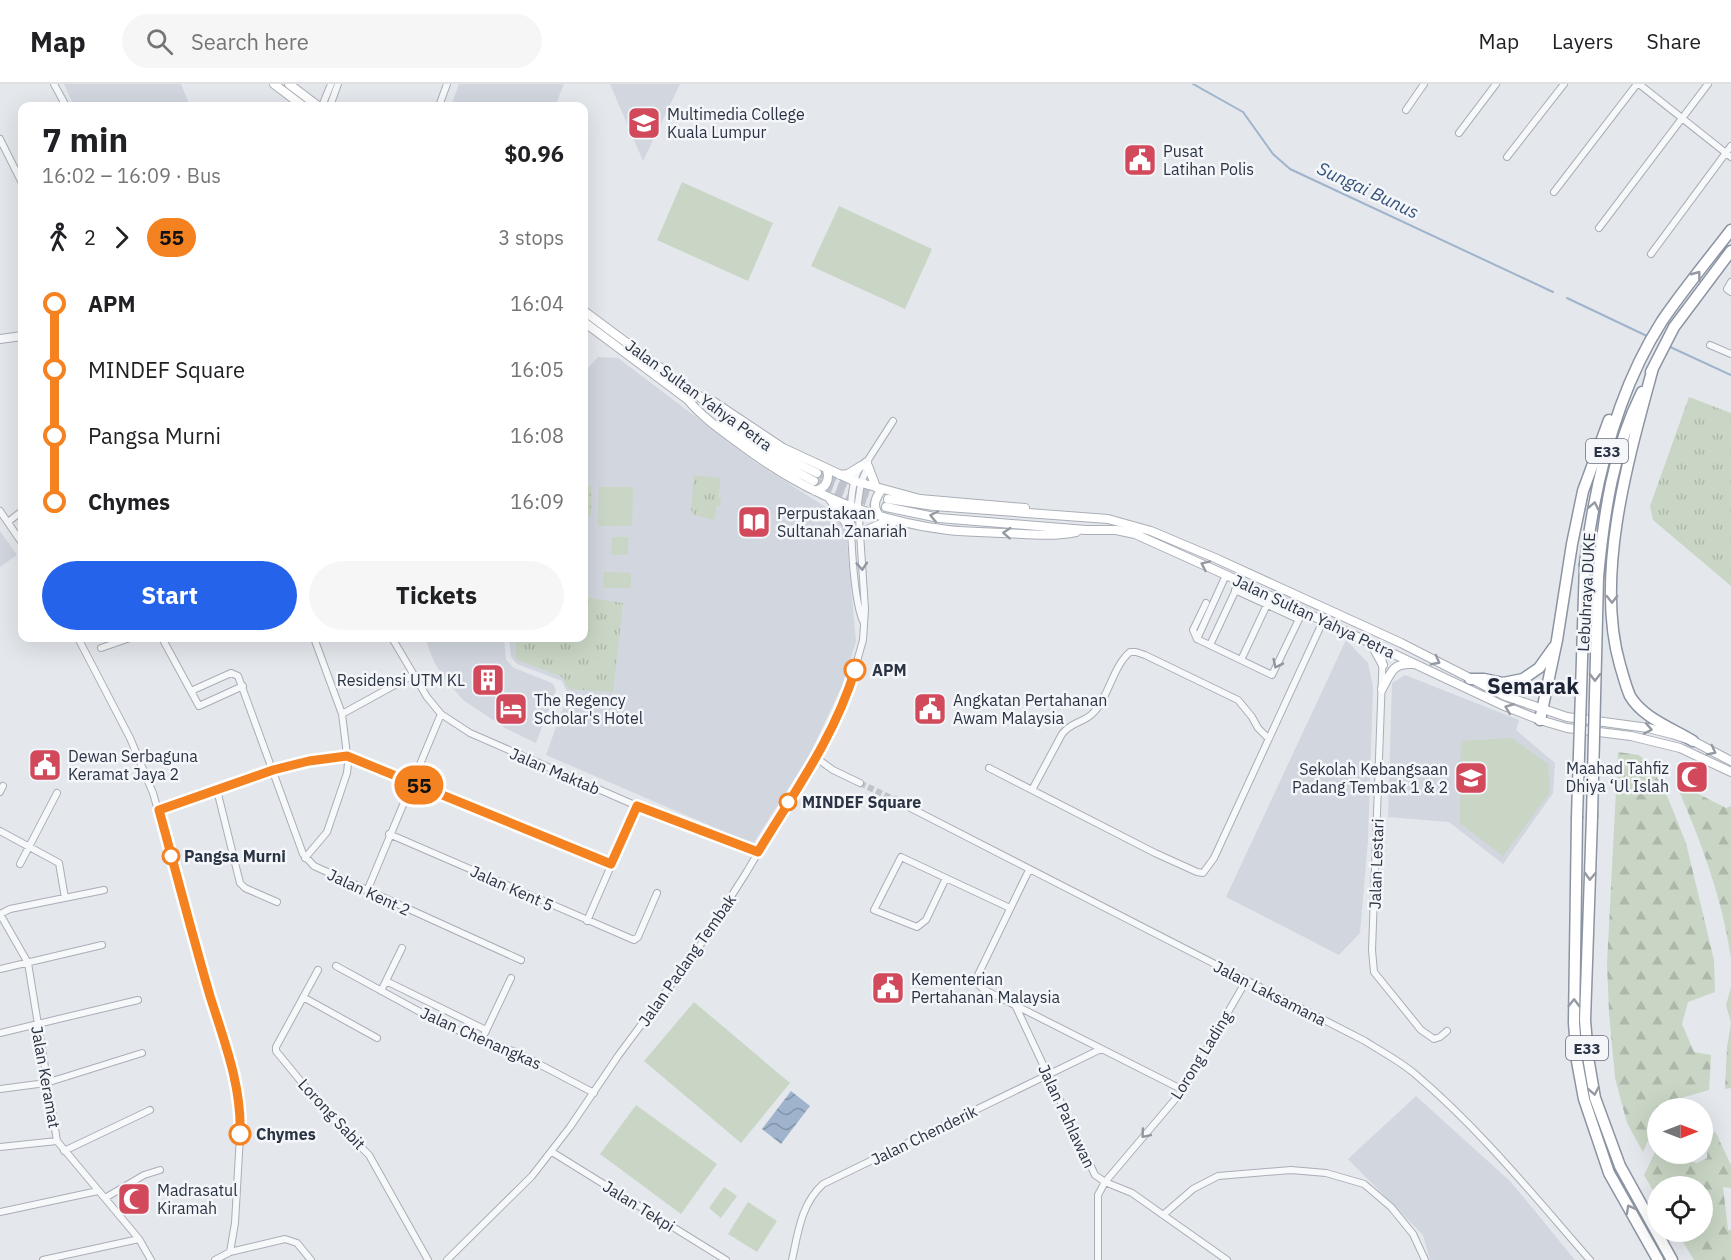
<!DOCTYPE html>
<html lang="en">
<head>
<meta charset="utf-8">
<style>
  :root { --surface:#fff; --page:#f6f6f6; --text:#202124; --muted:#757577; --line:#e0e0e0; --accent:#2563eb }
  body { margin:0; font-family:"IBM Plex Sans",sans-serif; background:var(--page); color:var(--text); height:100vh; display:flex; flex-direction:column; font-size:22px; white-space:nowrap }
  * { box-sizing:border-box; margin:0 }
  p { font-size:20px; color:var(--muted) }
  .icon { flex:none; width:33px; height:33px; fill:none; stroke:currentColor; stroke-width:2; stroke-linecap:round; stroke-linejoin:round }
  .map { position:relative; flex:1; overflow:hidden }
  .drawer { position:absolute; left:18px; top:18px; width:570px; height:540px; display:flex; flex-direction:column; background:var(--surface); border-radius:12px; box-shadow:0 6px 24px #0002 }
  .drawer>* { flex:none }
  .badge { padding:0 12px; border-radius:20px; font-size:21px; line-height:39px }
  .needle { width:39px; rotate:90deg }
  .tools { position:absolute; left:1647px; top:1014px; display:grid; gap:12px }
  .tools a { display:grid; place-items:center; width:66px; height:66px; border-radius:50%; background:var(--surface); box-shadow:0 6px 24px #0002; font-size:30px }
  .map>.badge { position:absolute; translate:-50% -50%; box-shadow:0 0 0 3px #fff }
  .legs { display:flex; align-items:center; gap:9px; height:66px; padding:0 24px; font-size:20px }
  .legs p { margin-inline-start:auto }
  .overview { display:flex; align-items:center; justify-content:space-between; height:102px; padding:0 24px }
  h1 { font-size:33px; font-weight:700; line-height:45px }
  .action { display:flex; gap:12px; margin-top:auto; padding:12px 24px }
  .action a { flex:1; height:69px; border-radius:36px; background:var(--accent); color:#fff; font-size:24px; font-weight:700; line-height:69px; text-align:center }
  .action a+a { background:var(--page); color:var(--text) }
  ul { padding:0 24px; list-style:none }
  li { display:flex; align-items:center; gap:21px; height:66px; font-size:22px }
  li i { display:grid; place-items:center; width:9px; height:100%; margin:0 8px; background:currentColor }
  li i::after { content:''; width:15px; height:15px; margin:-8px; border:4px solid; border-radius:50%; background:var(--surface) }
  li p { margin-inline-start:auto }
  li:first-child i { background:linear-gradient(#0000 50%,currentColor 0) }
  li:last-child i { background:linear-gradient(currentColor 50%,#0000 0) }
  header { display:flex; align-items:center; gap:36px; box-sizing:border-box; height:84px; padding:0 30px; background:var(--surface); border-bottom:2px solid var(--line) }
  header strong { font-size:28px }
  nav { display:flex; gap:33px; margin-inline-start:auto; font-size:21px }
  .search { width:420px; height:54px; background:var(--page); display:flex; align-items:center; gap:15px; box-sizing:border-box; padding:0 21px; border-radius:33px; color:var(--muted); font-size:22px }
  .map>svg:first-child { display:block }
  .built { fill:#d2d6de }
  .grass { fill:url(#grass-dots) }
  .forest { fill:url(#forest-firs) }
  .park { fill:url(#park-tufts) }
  .pitch { fill:#c9d6c5 }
  .water { fill:url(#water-waves) }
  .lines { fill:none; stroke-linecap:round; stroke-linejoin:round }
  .stream { stroke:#9fb4cc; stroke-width:2 }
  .minor-tunnel { stroke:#bfc3cb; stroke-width:6; stroke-dasharray:6 3; stroke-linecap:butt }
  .secondary-tunnel { stroke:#bfc3cb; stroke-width:8; stroke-dasharray:8 4; stroke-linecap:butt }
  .minor-casing { stroke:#a9aeb7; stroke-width:8 }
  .tertiary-casing { stroke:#a9aeb7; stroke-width:10 }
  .secondary-casing { stroke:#a9aeb7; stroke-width:10 }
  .motorway-casing { stroke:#8b94a3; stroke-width:13 }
  .minor { stroke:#f7f8fa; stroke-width:6 }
  .tertiary { stroke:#f7f8fa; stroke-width:8 }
  .secondary { stroke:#fff; stroke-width:8 }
  .motorway { stroke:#fff; stroke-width:10 }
  .motorway-bridge-casing { stroke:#8b94a3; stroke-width:13; stroke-linecap:butt }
  .motorway-bridge { stroke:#fff; stroke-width:10 }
  .oneway { stroke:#959aa2 }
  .oneway2 { stroke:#9196a0 }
  .line-1-casing { stroke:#fff; stroke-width:14 }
  .line-1 { stroke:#f58220; stroke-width:9 }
  .stop-1-dot { fill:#fff; stroke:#f58220; stroke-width:3 }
  .labels { text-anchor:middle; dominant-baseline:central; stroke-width:5; stroke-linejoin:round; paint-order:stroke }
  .shield { fill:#f4f6f9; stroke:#676e7b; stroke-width:1.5 }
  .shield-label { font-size:15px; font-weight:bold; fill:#2b3445 }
  .poi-label { font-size:16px; fill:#2b3445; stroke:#f4f6f9; text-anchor:start }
  .street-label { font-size:16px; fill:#2b3445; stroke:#f4f6f9 }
  .stop-label { font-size:16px; font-weight:bold; fill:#2b3445; stroke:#f4f6f9; text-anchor:start }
  .water-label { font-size:18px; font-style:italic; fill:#34527a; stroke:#f4f6f9 }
  .district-label { font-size:22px; font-weight:bold; fill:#1d2536; stroke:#f4f6f9 }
</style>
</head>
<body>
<header>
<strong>Map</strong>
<div class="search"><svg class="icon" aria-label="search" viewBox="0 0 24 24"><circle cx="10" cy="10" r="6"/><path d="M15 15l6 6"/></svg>Search here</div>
<nav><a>Map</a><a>Layers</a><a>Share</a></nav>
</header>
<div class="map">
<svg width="1731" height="1176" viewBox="0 0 1731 1176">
  <defs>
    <pattern id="grass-dots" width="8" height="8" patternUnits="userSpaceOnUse" patternTransform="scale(1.5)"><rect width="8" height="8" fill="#c9d6c5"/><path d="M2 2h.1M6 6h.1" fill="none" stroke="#adb8ab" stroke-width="1.8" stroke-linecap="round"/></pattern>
    <pattern id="forest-firs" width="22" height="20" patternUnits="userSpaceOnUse" patternTransform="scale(1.5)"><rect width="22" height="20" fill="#c9d6c5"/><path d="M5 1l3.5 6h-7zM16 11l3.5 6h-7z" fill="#adb8ab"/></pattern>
    <pattern id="park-tufts" width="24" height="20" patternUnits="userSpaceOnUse" patternTransform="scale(1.5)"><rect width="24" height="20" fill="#c9d6c5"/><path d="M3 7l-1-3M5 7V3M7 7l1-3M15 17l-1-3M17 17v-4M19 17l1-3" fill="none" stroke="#adb8ab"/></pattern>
    <pattern id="water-waves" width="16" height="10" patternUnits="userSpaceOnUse" patternTransform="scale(1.5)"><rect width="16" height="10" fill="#9fb4cc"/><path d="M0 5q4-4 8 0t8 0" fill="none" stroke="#8293a7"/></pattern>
  </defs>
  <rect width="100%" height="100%" fill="#e4e7ec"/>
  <path class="built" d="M64,0H181L190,22H74Z
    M459,0H564L555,22H451Z
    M610,0H680L643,77Z
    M598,273L618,274L758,380L832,427L846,448L856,557L842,602L809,672L753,760L546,671L568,610L562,597L517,580L511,573L509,554H584V283L587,285Z
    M0,447L17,471L0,483Z
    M425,554H504L506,576L514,584L547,597L553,600L556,606L536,659L505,644L463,616L444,594L434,578Z
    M1346,556L1368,579L1373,603L1368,756L1360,849L1339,871L1226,813Z
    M1405,591L1519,636L1516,646L1555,679L1553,709L1503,780L1449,738L1388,733L1392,599Z
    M1416,1012L1511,1098L1575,1176H1430L1423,1151L1348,1075Z"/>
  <path class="grass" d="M584,402H591V432H584Z"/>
  <path class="forest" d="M1618,668L1639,671L1650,681L1668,714L1686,759L1714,876L1715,908L1688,918L1682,940L1694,968L1711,971L1709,1006L1674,1016L1670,1024H1658L1657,1044L1651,1049L1643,1068L1627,1039L1615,994L1609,928L1607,880Z
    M1675,698L1726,724L1731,722V874C1722,813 1700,754 1675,698Z
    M1731,903V1004L1725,1005L1727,963L1731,939L1726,921Z
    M1715,1047L1731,1081V1104L1723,1103L1728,1146H1731V1176H1694L1677,1148H1702V1102H1658L1657,1113L1644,1091L1657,1064L1658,1070H1678V1074L1697,1079L1707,1074L1708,1058Z"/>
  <path class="park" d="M1689,313L1731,329V502L1653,436L1650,422Z
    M694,391L721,394L718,413L721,414L720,422H717L714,436L694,431L691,426Z
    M584,506H587L589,514L623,519L613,608L569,605L562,593L516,575V554H584Z"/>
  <path class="pitch" d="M682,98L773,139L748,197L657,156Z
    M839,122L932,165L905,225L811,182Z
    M599,403H633L632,442H598Z
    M612,453H628V471H611Z
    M604,488L631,489V504H603Z
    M1512,654L1548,680L1550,708L1503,772L1460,739L1461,657Z
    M694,918L790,999L741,1059L644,977Z
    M636,1021L717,1080L681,1130L600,1070Z
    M724,1103L737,1112L721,1134L709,1124Z
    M748,1118L777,1137L757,1168L728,1150Z"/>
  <path class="water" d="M791,1007L810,1022L781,1060L762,1045Z"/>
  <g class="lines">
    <path class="stream" d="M1193,0L1243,28L1273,70L1290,85L1553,208
      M1567,214L1649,253
      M1668,262L1731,291"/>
    <path class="minor-tunnel" d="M860,699L895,716"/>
    <path class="secondary-tunnel" d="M817,389L851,405L884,414
      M814,397L851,413L886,423"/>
    <defs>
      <path id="minor" d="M54,0L66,22
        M1639,0L1731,73
        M322,22L331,0
        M330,22L338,0
        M439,22L447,0
        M1406,26L1424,0
        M1459,49L1496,0
        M0,55L22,99
        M1507,73L1564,0
        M1554,108L1637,0
        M1599,144L1708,0
        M1651,170L1731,62
        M1731,198L1727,205L1731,208
        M1710,261L1731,270
        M0,427L22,459
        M8,438L22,427
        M1235,506L1298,535
        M1206,519L1193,546L1197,555L1272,591L1303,527
        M863,537C853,515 848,428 853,403C855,392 859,381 868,376L893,337
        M78,554L130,654L153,709L211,913L224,953L241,1034L235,1139L230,1168
        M162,554L199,622L243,602
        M392,554L427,613L441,630L470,649L637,722L758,768
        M1197,555L1226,491
        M1210,561L1240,497
        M101,564L130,554
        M1383,565L1372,866L1374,888L1421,946L1434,955L1440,953L1447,947
        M1241,576L1271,512
        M191,607L231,589L238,592L303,770L314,782L521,876
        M342,630L413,591
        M815,673L833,686L860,699
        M989,684L1155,769L1197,788L1203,789L1214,774L1323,537
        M217,706L240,799L245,804L277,818
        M1032,706L1062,650C1072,637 1084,639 1093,629C1108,615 1113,582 1130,568H1136L1145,571L1238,616L1252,633L1258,644L1267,653
        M0,708L3,702
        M895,716L1365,957C1382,968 1400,977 1415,990C1480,1045 1534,1112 1590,1176
        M159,726L273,686L309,677L347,672L611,780
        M0,747L59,779L65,814
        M389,750L634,856L638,853L657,809
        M305,774L327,748L347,689L348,679L342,630L314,554
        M20,780L57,709
        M1029,786L977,893L978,900L983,905L1183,1006
        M946,794L926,836L917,843L874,826L901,773L1010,824
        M367,807L441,630
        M0,830L28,879L57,1057L139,1155L151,1176
        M0,830L10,825L104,806
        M587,837L637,722
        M336,882L444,941L518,969L594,1009
        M0,885L102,861
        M318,886L276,963V967L331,1034L369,1071L428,1176
        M386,897L486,946
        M381,907L402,864
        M303,913L377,954
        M1016,923L1095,1091L1105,1098L1098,1111V1176
        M0,949L138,916
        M485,949L511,894
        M0,1005L46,999L142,969
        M0,1063L57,1057
        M64,1067L150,1026
        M552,1068L726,1176
        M105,1114L144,1091L160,1086
        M0,1128L98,1107
        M1163,1131L1193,1105L1218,1092L1291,1086L1326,1089L1364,1100L1391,1123L1413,1150L1425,1176
        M43,1176L139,1155
        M215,1176L230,1168L285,1155L297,1159L311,1176
        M447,1176L532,1092L570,1043L618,972L699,863L746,789L815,673L838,631L852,595L863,556L865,525L858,419L861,399L868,382V376
        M792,1176C798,1149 801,1120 823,1100L1101,965
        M1227,1176L1132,1109L1105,1098L1183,1006L1246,897"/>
      <path id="tertiary" d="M0,255L22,252"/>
      <path id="secondary" d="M274,0L303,22
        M289,0L318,22
        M584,227L701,314
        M584,238L691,318
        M697,311L714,318L783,364L854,397L920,415L1025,424
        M688,316C704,335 724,348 744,363C804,408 873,437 948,446C966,448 985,448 1003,449C1028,450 1052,453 1076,448
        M733,338L792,377L817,389
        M724,341L787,383L814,397
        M868,382L876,403
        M840,391L848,390L861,382
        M815,407C826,404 830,397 827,386
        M830,415L852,448
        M888,415L934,422L1108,435L1151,447L1215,474L1401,559L1505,612L1567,633L1648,644L1672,650L1693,657L1731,677
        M886,423L939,434L1086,446H1116L1135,450L1226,491L1502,621L1540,636L1567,644L1631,652L1680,664L1731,688
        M878,430C872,421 876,413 882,405
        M860,449L883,439L894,438
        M1372,561L1383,581
        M1382,605C1391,589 1392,579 1412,580"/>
      <path id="motorway" d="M1653,284C1629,372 1594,491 1620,581C1623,591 1626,603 1630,612C1643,634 1672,644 1693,657
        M1651,288L1674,243L1731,167
        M1585,480C1595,396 1616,309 1662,237C1683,206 1708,176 1731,146
        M1598,493C1604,429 1613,366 1642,308
        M1470,595H1484L1503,599L1523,595L1539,584L1554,563
        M1540,636L1557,556L1572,460L1583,407L1609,336
        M1592,733L1585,936L1588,973L1595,1014L1620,1082L1672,1176
        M1577,734L1574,939L1577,977L1584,1015L1609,1089L1658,1176"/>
    </defs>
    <use href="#minor" class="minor-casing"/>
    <use href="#tertiary" class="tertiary-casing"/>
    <use href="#secondary" class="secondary-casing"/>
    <use href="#motorway" class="motorway-casing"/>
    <use href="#minor" class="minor"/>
    <use href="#tertiary" class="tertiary"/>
    <use href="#secondary" class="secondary"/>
    <use href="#motorway" class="motorway"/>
    <defs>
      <path id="motorway-bridge" d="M1592,733L1598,493
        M1577,734L1585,480"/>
    </defs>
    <use href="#motorway-bridge" class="motorway-bridge-casing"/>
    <use href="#motorway-bridge" class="motorway-bridge"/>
  </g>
  <defs><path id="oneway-chevron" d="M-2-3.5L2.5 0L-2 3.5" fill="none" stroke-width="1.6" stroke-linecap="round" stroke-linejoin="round" transform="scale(1.5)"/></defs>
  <g class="oneway">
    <use href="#oneway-chevron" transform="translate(1697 191) rotate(-53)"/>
    <use href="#oneway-chevron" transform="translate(1594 422) rotate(-79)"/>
    <use href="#oneway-chevron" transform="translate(934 432) rotate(-168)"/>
    <use href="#oneway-chevron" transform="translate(1007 449) rotate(-177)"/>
    <use href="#oneway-chevron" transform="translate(1205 481) rotate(-155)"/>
    <use href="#oneway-chevron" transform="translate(1612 515) rotate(89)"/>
    <use href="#oneway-chevron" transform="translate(1436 577) rotate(28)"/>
    <use href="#oneway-chevron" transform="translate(1595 593) rotate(91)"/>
    <use href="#oneway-chevron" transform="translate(1509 624) rotate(-158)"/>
    <use href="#oneway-chevron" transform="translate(1648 645) rotate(11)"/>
    <use href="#oneway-chevron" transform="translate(1712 667) rotate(27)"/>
    <use href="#oneway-chevron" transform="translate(1590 792) rotate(92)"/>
    <use href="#oneway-chevron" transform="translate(1574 919) rotate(-89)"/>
    <use href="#oneway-chevron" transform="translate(1594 1007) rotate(79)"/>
    <use href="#oneway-chevron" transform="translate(1630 1125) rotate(-119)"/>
  </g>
  <g class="oneway2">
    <use href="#oneway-chevron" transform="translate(862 482) rotate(86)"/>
    <use href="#oneway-chevron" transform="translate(1277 580) rotate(116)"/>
    <use href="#oneway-chevron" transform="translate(1145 1050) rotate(130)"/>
  </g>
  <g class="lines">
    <defs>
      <path id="line-1" d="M240,1050C242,1002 224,957 210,912C192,850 176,788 159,726L273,686L309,677L347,672L611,780L637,722L758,768C793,710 835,652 855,586"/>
    </defs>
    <use href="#line-1" class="line-1-casing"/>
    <use href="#line-1" class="line-1"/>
  </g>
  <defs>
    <symbol id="school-square" viewBox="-11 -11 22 22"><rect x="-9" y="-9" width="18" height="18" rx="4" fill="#d1495b" stroke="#f4f6f9"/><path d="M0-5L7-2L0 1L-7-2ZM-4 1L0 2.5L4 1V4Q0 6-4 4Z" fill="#fff"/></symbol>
    <symbol id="civic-square" viewBox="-11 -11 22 22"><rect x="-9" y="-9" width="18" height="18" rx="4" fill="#d1495b" stroke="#f4f6f9"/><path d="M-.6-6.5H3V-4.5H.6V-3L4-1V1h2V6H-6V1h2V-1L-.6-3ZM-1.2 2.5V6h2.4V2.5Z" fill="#fff"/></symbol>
    <symbol id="library-square" viewBox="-11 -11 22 22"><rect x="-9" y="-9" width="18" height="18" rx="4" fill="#d1495b" stroke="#f4f6f9"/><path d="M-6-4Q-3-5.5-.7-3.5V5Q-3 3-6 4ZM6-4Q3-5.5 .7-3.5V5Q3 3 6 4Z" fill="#fff"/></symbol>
    <symbol id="building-square" viewBox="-11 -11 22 22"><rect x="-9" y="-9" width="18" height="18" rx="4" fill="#d1495b" stroke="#f4f6f9"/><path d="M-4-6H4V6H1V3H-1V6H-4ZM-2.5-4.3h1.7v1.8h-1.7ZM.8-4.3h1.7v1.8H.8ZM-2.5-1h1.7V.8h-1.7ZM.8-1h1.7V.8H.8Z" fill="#fff"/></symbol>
    <symbol id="hotel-square" viewBox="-11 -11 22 22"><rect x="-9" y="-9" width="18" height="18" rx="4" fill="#d1495b" stroke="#f4f6f9"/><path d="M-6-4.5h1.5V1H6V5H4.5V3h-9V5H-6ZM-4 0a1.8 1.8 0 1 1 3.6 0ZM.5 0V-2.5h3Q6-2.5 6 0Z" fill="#fff"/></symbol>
    <symbol id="mosque-square" viewBox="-11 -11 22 22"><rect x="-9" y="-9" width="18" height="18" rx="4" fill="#d1495b" stroke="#f4f6f9"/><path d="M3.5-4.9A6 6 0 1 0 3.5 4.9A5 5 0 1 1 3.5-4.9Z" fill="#fff"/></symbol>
  </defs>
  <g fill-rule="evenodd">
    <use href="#school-square" x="625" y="20" width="38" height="38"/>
    <use href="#civic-square" x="1121" y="57" width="38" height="38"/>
    <use href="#library-square" x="735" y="419" width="38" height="38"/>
    <use href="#building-square" x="469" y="577" width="38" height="38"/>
    <use href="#hotel-square" x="492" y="606" width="38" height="38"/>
    <use href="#civic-square" x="911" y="606" width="38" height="38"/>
    <use href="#civic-square" x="26" y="662" width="38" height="38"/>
    <use href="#mosque-square" x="1673" y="674" width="38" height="38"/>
    <use href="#school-square" x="1452" y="675" width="38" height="38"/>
    <use href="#civic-square" x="869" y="885" width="38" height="38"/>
    <use href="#mosque-square" x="115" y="1096" width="38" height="38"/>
  </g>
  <g class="stop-1-dot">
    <circle cx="855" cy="586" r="10"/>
    <circle cx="788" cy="718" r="8"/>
    <circle cx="171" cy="772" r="8"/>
    <circle cx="240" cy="1050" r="10"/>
  </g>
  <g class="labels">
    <g class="shield">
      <rect x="1586" y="355" width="42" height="24" rx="4.5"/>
      <rect x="1566" y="952" width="42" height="24" rx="4.5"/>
    </g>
    <g class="shield-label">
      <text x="1607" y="367">E33</text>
      <text x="1587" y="964">E33</text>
    </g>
    <g class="poi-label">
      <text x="667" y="30">Multimedia College<tspan x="667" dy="18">Kuala Lumpur</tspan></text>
      <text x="1163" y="67">Pusat<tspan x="1163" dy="18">Latihan Polis</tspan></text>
      <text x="777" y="429">Perpustakaan<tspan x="777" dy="18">Sultanah Zanariah</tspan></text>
      <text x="465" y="596" text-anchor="end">Residensi UTM KL</text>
      <text x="534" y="616">The Regency<tspan x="534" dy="18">Scholar's Hotel</tspan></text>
      <text x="953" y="616">Angkatan Pertahanan<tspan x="953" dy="18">Awam Malaysia</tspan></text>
      <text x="68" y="672">Dewan Serbaguna<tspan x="68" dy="18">Keramat Jaya 2</tspan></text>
      <text x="1669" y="684" text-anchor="end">Maahad Tahfiz<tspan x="1669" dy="18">Dhiya ‘Ul Islah</tspan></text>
      <text x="1448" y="685" text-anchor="end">Sekolah Kebangsaan<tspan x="1448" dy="18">Padang Tembak 1 &amp; 2</tspan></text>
      <text x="911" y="895">Kementerian<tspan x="911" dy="18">Pertahanan Malaysia</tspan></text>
      <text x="157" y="1106">Madrasatul<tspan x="157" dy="18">Kiramah</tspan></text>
    </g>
    <g class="street-label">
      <text transform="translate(699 311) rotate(36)">Jalan Sultan Yahya Petra</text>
      <text transform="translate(1586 508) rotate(-87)">Lebuhraya DUKE</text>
      <text transform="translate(1314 532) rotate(25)">Jalan Sultan Yahya Petra</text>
      <text transform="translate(555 687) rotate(23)">Jalan Maktab</text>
      <text transform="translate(1376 780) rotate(-88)">Jalan Lestari</text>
      <text transform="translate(512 804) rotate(24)">Jalan Kent 5</text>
      <text transform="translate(369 808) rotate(25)">Jalan Kent 2</text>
      <text transform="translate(687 876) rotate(-55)">Jalan Padang Tembak</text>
      <text transform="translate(1270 909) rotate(27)">Jalan Laksamana</text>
      <text transform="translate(481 954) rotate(24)">Jalan Chenangkas</text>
      <text transform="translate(1201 971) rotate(-58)">Lorong Lading</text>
      <text transform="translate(46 993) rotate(80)">Jalan Keramat</text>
      <text transform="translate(332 1030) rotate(47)">Lorong Sabit</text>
      <text transform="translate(1067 1032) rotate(65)">Jalan Pahlawan</text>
      <text transform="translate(924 1051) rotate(-26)">Jalan Chenderik</text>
      <text transform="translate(639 1122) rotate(32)">Jalan Tekpi</text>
    </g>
    <g class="stop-label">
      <text x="872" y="586">APM</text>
      <text x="802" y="718">MINDEF Square</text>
      <text x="184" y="772">Pangsa Murni</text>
      <text x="256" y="1050">Chymes</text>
    </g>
    <g class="water-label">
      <text transform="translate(1368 106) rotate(25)">Sungai Bunus</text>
    </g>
    <g class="district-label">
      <text x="1533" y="601">Semarak</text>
    </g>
  </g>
</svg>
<div class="tools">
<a><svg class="needle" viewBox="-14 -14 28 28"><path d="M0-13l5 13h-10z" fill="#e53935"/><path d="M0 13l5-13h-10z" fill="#757577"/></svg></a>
<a><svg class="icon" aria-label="locate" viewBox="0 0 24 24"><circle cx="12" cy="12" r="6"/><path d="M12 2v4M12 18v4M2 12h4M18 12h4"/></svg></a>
</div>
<b class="badge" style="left:419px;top:701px;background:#f58220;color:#111">55</b>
<section class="drawer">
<div class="overview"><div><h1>7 min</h1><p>16:02 – 16:09 · Bus</p></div><b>$0.96</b></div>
<div class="legs"><svg class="icon" aria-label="walk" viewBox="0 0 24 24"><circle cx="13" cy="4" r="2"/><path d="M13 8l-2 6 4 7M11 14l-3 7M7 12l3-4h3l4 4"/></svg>2<svg class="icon" aria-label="forward" viewBox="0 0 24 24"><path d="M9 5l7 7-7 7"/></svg><b class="badge" style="background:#f58220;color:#111">55</b><p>3 stops</p></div>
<ul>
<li><i style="color:#f58220"></i><b>APM</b><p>16:04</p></li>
<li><i style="color:#f58220"></i><span>MINDEF Square</span><p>16:05</p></li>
<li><i style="color:#f58220"></i><span>Pangsa Murni</span><p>16:08</p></li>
<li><i style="color:#f58220"></i><b>Chymes</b><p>16:09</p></li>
</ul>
<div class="action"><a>Start</a><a>Tickets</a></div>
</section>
</div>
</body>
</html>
